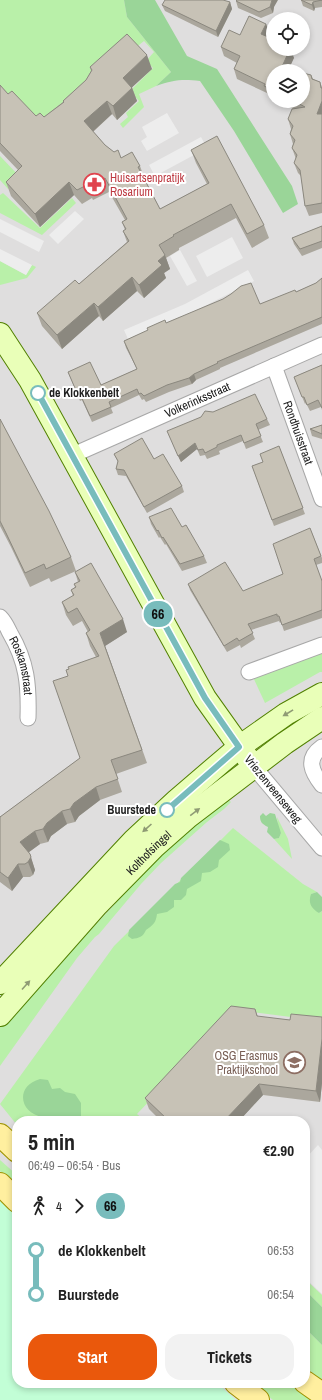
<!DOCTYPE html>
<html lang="en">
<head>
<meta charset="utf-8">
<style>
  :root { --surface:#fff; --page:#f2f2f2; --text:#222; --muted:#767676; --accent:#ea580c }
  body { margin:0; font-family:"Archivo Narrow",sans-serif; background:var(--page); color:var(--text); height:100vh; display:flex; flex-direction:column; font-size:15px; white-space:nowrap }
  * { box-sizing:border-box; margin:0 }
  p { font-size:13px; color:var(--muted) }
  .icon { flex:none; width:22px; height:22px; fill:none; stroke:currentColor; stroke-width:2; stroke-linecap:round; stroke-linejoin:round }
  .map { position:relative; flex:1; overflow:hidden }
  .sheet { position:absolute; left:12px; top:1116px; width:298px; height:272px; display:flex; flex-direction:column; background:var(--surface); border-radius:16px; box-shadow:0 2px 6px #0003 }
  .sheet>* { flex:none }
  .badge { padding:0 8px; border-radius:13px; font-size:14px; line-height:26px }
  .buttons { position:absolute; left:266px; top:12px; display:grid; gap:8px }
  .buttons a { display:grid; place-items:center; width:44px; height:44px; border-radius:50%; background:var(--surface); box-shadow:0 2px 6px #0003; font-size:20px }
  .map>.badge { position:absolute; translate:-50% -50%; box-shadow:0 0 0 2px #fff }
  .legs { display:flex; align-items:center; gap:6px; height:44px; padding:0 16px; font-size:13px }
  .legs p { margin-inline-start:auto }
  .head { display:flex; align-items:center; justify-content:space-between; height:68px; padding:0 16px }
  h1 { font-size:22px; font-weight:800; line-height:30px }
  .button { display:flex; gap:8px; margin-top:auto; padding:8px 16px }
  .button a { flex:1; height:46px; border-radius:16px; background:var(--accent); color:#fff; font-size:16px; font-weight:800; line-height:46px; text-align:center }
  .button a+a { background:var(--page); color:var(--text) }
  ul { padding:0 16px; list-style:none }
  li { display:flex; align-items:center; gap:14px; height:44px; font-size:15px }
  li i { display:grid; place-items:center; width:6px; height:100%; margin:0 5px; background:currentColor }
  li i::after { content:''; width:10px; height:10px; margin:-5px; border:3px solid; border-radius:50%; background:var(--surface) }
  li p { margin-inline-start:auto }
  li:first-child i { background:linear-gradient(#0000 50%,currentColor 0) }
  li:last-child i { background:linear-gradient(currentColor 50%,#0000 0) }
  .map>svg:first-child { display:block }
  .residential { fill:#dfdede; fill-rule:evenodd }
  .grass { fill:#b9f0a9 }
  .forest { fill:#9ad598 }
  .park { fill:#c2fed6 }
  .parking { fill:#ededed }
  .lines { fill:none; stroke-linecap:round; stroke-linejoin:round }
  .minor-casing { stroke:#a8a8a8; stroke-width:17 }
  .secondary-casing { stroke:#518000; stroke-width:24 }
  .primary-casing { stroke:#9e9300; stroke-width:24 }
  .minor { stroke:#fff; stroke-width:15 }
  .secondary { stroke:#e9ffb8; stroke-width:22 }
  .primary { stroke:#ffef9f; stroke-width:22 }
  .wall { fill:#aba79d }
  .shaded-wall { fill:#8b887f }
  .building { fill:#c7c2b6; stroke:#8b887f }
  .oneway { fill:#8f9b74 }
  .line-1-casing { stroke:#fff; stroke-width:9 }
  .line-1 { stroke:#78bcbc; stroke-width:6 }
  .stop-1-dot { fill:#fff; stroke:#78bcbc; stroke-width:2 }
  .labels { text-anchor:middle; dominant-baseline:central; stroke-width:4; stroke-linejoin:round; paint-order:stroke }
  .health-label { font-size:12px; fill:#be3a42; stroke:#fff; text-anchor:start }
  .stop-label { font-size:12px; font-weight:bold; fill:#212121; stroke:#fff; text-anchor:start }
  .street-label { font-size:12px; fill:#212121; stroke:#fff }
  .education-label { font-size:12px; fill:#785e54; stroke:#fff; text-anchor:end }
</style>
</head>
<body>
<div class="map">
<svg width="322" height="1400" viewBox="0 0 322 1400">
  <rect width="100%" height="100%" fill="#f2f1e7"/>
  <path class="residential" d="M0,0H322V1400H0ZM273,19H303V49H273ZM273,71H303V101H273ZM17,1121H305V1383H17Z"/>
  <path class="grass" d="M0,0H124L127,17L171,72L156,86L139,94L144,107L123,128L120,124L128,117L126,113L139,101L130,91L153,68L146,61L154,52L144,41L41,124L14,103L0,88Z
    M0,156L21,178L8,189L0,180Z
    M3,193L40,228L72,198L76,203L42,235L0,213V195Z
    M0,261L26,275L32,265L36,267L27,278L0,285Z
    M322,653V672H320L265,703L253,677Z
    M225,797L231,802L224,809L207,822L161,863L141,884L99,934L95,937L77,958L0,1066V1024L63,951L82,939L115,904L118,893Z
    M277,817L288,839L292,859L274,839L279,838L281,833L278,827Z
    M233,828L303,884L317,892L311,894L319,913L322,911V1021L236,1010L137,1114L145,1121H17V1125L0,1104L114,946Z
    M0,1160L17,1175V1187L0,1171Z
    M305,1279L322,1295V1307L305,1290Z
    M305,1328L322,1345V1380L305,1367Z
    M251,1383H291L314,1400H273Z"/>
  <path class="forest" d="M124,0H155L187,56L217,69L292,186L298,204L283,213L234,131L200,81C182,79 173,80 156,86L171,72L127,17Z
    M263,813L266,816L270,813L275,814L281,833L279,838L274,839L267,832L268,827C262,824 260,822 260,816Z
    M220,840L229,844L230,850L219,860L218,867L210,872L202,873L201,881L187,889L186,895L181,900H174V907L167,912L157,914C156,923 153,925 146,930C143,937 139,938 132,939L128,936L129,930L175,884L180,882L181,878Z
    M317,892L322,897V911L319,913C311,908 308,903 311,894Z
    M40,1079L48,1080L52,1089L60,1088L65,1092L75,1094L81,1103V1120L84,1121H43V1117C19,1113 15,1086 40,1079Z
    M305,1290L322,1307V1345L305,1328Z"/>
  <path class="park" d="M0,1192L17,1209V1383H217L236,1400H0Z"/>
  <path class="parking" d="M167,113L179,133L147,151L141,141L147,137L142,127Z
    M201,137L207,148L155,176L149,165Z
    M75,211L84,219L58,244L49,235Z
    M0,219L44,241L39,252L0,232Z
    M232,237L243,258L207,277L196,256Z
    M0,249L32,265L26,275L0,261Z
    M180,250L197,281L187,286L170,256Z
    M248,270L254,281L189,314L128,339L124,330L185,304Z
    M318,1145L322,1150V1294L305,1278V1159Z"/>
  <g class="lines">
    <defs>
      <g id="minor">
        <path id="s1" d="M274,366L322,499"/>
        <path id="s2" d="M73,455L322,345"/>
        <path id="s3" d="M0,617C5,622 7,627 10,633C27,662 29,685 28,718"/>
        <path d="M249,672L322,645"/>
        <path d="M322,747C305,759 312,772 322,785"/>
        <path d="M254,767L322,848"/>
      </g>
      <g id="secondary">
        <path d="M0,334L30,380L205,698L254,767"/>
        <path d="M0,983L134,840L177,800L239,747L286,714L322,694"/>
        <path id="s4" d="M0,1015L97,905L154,847L188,817L285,743L322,718"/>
      </g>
      <path id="primary" d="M0,1135L17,1151
        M0,1184L17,1201
        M305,1382L322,1394
        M236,1383L258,1400"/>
    </defs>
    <use href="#minor" class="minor-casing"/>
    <use href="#secondary" class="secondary-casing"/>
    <use href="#primary" class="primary-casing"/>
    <use href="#minor" class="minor"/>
    <use href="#secondary" class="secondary"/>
    <use href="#primary" class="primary"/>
  </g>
  <path class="wall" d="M301,0H322V7L315,8L314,11L303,6Z
    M236,1L274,7L273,13L261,18L238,8Z
    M230,2L232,9L218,37L165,11L162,5Z
    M266,24L270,34L268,37L294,58L273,71V98L268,95L267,93L237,79L234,69L237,63L224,56L221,47L240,35Z
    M90,67L152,69L132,87L137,101L117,120L112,114L93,132L105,145L121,158L140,166L145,180L160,209L207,184L196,163L191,150L264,225L269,238L252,248L236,218L179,248V250L166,258L170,269L164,273L166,278L144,298L137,291L103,321L99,316L62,349L42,326L37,313L79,284L127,242L123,231L125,230L122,222L125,220L109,192L93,200L92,198L82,204L74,195L40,227L11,196L6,182L18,170L0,151V85L8,94L36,116L44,117L63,102V101L86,80L91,71Z
    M311,75L313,79L320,82L322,87V213L309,216L305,206L301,176L298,173L294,163L296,159L292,148L293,144L290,134L291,129L288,119L293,109L279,101H303Z
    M322,226V248L302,256L294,244L292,238Z
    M322,278V324L220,368V369L196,380L192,384L169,392L146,402L144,399L142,400L139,395L111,408L113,413L92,422L82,400L80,401L68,372L101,385L137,369L126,348L124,341L166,323L260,304L296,292L316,283Z
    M322,365V410L321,407L310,411L306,403L305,404L294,377Z
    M0,419L71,557L76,571L51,582L49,578L30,587L11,547L0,526Z
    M267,419L270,425L258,430L263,442L246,449L243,441L219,451L220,454L207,459L205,455L200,456L197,449L181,462L167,431Z
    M322,425V439L312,436L310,429Z
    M279,446L305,514L274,526L252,466L263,462Z
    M114,454L154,459L182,486L184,492L147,513L126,476L118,475L116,469L118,462Z
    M149,517L182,527L204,556L207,563L182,571L166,544L165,545L160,537L159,538L151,524Z
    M310,528L322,558V563L316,565L322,581V618L284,631L281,622L280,623L279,621L251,630L255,639L241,648L240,645L227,652L190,590L188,584L243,591L283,574Z
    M75,572L127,632L105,646L147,763L116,774L122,792L100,800L79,816L75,822L67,824L51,836L48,842L40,844L29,852L35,870L33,875L30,877H23L12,891L0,882V816V817L80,758L68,676L96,657L90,646L86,633L88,632L82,621L73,626L66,615L62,602L73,596L71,590L75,587L74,584L78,582Z
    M255,1009L258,1017L290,1020L322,1017V1083L320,1102L263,1095L239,1121H161L149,1109L145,1098Z"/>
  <path class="shaded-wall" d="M272,0H278L274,7L273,13L270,7Z
    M230,2L232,9L218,37L216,31Z
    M313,2L315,8L314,11L312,5Z
    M266,24L270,34L265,43L261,34Z
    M290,49H291L294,58L288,71H280Z
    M147,55L152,69L128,91L123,78Z
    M132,88L137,101L117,120L113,106Z
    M107,101L112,114L89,135L84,121Z
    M322,101V119L317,114Z
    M69,182L74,195L40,227L35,214Z
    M165,255L170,269L164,273L166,278L144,298L139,285L158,261Z
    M132,277L137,291L103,321L98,307Z
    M94,303L99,316L62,349L57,335Z
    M194,374L196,380L192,384L189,378Z
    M195,443L197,449L181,462L178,456Z
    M123,619L127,632L105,646L147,763L100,633Z
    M96,787L100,800L79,816L75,822L70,809L74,803Z
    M62,811L67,824L51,836L48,842L43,829L47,823Z
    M35,831L40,844L25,855L20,842Z
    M30,854L35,870L33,875L28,862Z
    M18,864L23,877L12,891L8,878Z
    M322,1039V1083L320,1102L316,1091Z
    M259,1084L263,1095L239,1121H224Z"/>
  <path class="building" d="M165,0H223L230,2L216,31L162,5Z
    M237,0H272L270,7L259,12L236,1Z
    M301,0H322L313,2L312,5Z
    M249,16L266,24L261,34L273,39V49H290L280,71H273V90L264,86L265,84L234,69L240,56L221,47L229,30L240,35Z
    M127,34L147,55L123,78L132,88L113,106L107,101L84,121L105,145L114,152L118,150L121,158L132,152L140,166L138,167L160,209L209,183L191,150L217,136L264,225L247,234L231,204L173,235L174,236L159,245L165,255L158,261L162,265L139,285L132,277L98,307L94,303L57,335L37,313L75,280L79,284L129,241L123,231L126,229L122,222L127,219L105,178L88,187L87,185L77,190L69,182L35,214L6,182L22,166L0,143V85L8,94L12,91L36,116L40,113L44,117L64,102L63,101L86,80L92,70L90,67Z
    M303,73L311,75L312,79L320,82L321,88H322V101L317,114H322V203L305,206L300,170L294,163L297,155L292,148L295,140L290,134L293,126L288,119L292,109L305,107L294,101H303Z
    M322,226V241L300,249L292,238Z
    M322,278V317L217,362L218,363L194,374L189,378L167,385L144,396L141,393L139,394L137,389L109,402L111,407L90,416L80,394L78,395L68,372L90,362L101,385L137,369L124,341L148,330L147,328L165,320L166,323L223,299L231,294L241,286L251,283L260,304L295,290L296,292L316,283Z
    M322,365V408L318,400L307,405L304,397H302L294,377Z
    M255,394L267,419L256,424L261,436L244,443L241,435L217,445V447L205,453L203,449L198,450L195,443L178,456L167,431L201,417L205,411L213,412Z
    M0,419L49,511L71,557L46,569L44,564L25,573L6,533L0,521Z
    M322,425V434L310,429Z
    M142,438L154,459L163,454L182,486L144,507L124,470L116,469L118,461L114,454Z
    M279,446L303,508L272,520L252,466L263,462L260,454Z
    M171,508L182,527L186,525L204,556L180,564L163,537L162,538L158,530L157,531L149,517Z
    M310,528L321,556L314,559L322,581V610L282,625L279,616H277V614L248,624L253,633L239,641L237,638L224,646L188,584L225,562L243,591L283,574L273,544Z
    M91,563L123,619L100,633L142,750L111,760L118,779L96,787L74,803L70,809L62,811L47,823L43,829L35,831L20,842L30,854L31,857L28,862L25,864H18L8,878L0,872V816V817L80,758L53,681L68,676L66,670L69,669L68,667L99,656L86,633L90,630L77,608L68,613L62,602L74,595L71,590L76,587L74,584L80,581L75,572Z
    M231,1006L255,1009L257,1016L290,1020L291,1014L322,1017V1039L316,1091L259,1084L224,1121H169L145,1098Z"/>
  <defs><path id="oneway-solid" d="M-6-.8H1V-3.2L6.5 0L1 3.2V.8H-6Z"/></defs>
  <g class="oneway">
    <use href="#oneway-solid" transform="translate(288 713) rotate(149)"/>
    <use href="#oneway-solid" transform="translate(195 812) rotate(-37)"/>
    <use href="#oneway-solid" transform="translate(147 828) rotate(138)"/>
    <use href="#oneway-solid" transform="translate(26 985) rotate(-48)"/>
  </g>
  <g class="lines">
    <defs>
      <path id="line-1" d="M38,393L205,698L239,747L167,810"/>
    </defs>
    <use href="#line-1" class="line-1-casing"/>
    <use href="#line-1" class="line-1"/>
  </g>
  <defs>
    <symbol id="pharmacy-ring" viewBox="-11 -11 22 22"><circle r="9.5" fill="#fff" stroke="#e0444e" stroke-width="1.5"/><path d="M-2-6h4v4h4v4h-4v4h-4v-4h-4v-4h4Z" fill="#e0444e"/></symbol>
    <symbol id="school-ring" viewBox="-11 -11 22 22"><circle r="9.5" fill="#fff" stroke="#8d6e63" stroke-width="1.5"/><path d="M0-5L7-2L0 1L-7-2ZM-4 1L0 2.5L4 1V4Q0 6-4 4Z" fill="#8d6e63"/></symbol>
  </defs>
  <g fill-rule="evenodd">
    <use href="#pharmacy-ring" x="82" y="172" width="25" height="25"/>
    <use href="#school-ring" x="282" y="1050" width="25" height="25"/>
  </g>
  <g class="stop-1-dot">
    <circle cx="38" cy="393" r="7"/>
    <circle cx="167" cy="810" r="7"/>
  </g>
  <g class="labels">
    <g class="health-label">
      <text x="110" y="178">Huisartsenpratijk<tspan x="110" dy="14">Rosarium</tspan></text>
    </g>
    <g class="stop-label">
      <text x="49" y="393">de Klokkenbelt</text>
      <text x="156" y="810" text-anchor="end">Buurstede</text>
    </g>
    <g class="street-label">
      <text stroke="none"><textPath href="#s2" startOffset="136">Volkerinksstraat</textPath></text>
      <text stroke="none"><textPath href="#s1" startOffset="71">Rondhuisstraat</textPath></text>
      <text stroke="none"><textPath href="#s3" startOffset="54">Roskamstraat</textPath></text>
      <text transform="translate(273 789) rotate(51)">Vriezenveenseweg</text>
      <text stroke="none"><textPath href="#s4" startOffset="220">Kolthofsingel</textPath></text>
    </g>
    <g class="education-label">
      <text x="278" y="1056">OSG Erasmus<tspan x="278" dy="14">Praktijkschool</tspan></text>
    </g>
  </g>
</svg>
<div class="buttons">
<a><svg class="icon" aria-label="locate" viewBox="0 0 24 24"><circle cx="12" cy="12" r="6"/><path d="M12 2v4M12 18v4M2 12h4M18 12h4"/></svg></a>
<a><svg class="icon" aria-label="layers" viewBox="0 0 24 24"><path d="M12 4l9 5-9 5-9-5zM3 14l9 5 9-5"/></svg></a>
</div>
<b class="badge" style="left:158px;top:614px;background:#78bcbc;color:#111">66</b>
<section class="sheet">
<div class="head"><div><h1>5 min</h1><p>06:49 – 06:54 · Bus</p></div><b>€2.90</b></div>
<div class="legs"><svg class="icon" aria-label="walk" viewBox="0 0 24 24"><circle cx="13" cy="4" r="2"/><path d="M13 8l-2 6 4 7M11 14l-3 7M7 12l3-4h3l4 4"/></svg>4<svg class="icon" aria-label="forward" viewBox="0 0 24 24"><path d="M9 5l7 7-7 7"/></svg><b class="badge" style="background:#78bcbc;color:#111">66</b></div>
<ul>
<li><i style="color:#78bcbc"></i><b>de Klokkenbelt</b><p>06:53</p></li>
<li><i style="color:#78bcbc"></i><b>Buurstede</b><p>06:54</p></li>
</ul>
<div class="button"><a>Start</a><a>Tickets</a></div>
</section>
</div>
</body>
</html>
